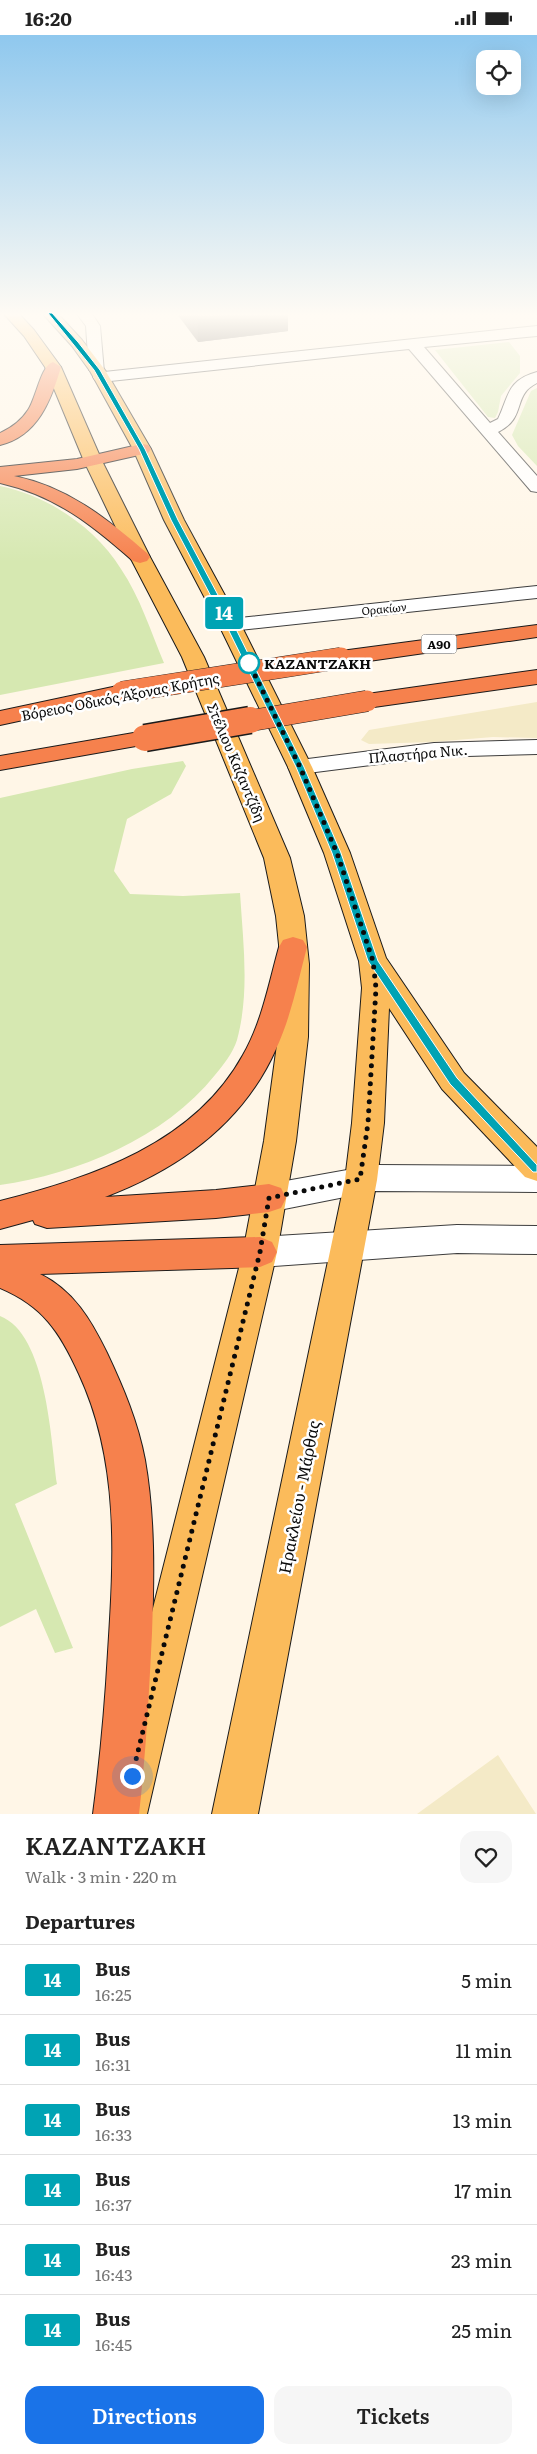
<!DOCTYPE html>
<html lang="en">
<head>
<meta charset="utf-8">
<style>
  :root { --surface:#fff; --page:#f6f6f6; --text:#222; --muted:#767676; --line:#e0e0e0; --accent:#1a73e8 }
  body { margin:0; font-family:Literata,serif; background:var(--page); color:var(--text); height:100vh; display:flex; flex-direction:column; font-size:19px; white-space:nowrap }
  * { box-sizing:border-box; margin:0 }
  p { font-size:16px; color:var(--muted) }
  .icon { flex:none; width:28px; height:28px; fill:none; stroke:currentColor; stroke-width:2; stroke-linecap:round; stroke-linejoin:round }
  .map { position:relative; height:1779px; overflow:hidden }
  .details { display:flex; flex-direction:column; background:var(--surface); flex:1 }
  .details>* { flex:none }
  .badge { padding:0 10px; border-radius:4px; font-size:18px; line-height:32px }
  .fabs { position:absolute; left:476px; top:15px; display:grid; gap:10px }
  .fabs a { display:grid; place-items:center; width:45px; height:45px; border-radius:10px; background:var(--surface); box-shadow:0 5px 20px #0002; font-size:25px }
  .you { position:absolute; width:25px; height:25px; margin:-12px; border:4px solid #fff; border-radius:50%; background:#1a73e8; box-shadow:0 0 0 8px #1a73e833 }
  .map>.badge { position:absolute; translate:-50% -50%; box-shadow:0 0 0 2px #fff }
  h2 { padding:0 25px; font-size:19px; line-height:45px }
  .round { display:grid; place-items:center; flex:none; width:52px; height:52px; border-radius:15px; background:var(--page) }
  .head { display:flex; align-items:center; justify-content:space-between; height:85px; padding:0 25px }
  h1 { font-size:24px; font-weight:600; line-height:38px }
  .primary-button { display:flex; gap:10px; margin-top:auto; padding:10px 25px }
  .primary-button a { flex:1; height:58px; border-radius:15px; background:var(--accent); color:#fff; font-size:20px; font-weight:600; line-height:58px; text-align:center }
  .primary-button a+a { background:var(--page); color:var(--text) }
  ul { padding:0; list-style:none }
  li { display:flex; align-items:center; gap:15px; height:70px; padding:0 25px; border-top:1px solid var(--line) }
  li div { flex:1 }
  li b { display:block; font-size:19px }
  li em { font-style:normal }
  li .badge { min-width:55px; font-weight:700; text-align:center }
  .status { display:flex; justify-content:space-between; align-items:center; height:35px; padding:0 25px; background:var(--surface); direction:ltr }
  .status svg { height:14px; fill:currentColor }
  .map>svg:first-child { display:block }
  .farmland { fill:#f4eac7 }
  .green { fill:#d6e8b1 }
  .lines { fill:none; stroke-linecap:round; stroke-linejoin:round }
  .minor-casing { stroke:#3d3d3d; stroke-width:2 }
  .tertiary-casing { stroke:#3d3d3d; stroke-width:2 }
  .primary-casing { stroke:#1b1b1b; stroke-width:2 }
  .motorway-casing { stroke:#1b1b1b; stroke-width:2 }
  .minor { fill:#fff; fill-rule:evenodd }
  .tertiary { fill:#fff; fill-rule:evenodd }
  .primary { fill:#fbbb5b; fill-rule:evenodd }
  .motorway { fill:#f6814d; fill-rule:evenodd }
  .motorway-bridge-far1-casing { stroke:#1b1b1b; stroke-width:22; stroke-linecap:butt }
  .motorway-bridge-casing { stroke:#1b1b1b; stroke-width:29; stroke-linecap:butt }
  .motorway-bridge-far1 { stroke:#f6814d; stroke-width:21 }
  .motorway-bridge { stroke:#f6814d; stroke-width:26 }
  .wall { fill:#473f3c }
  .shaded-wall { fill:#393331 }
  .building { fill:#524946; stroke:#393331 }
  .line { fill:#00a3b4; stroke:#fff }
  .walk { stroke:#0a0a0a; stroke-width:5; stroke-dasharray:0 9 }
  .stop-dot { fill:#fff; stroke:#00a3b4; stroke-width:2.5 }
  .labels { text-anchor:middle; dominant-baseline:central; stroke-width:5; stroke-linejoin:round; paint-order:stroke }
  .far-street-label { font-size:11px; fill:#0a0a0a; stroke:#fff }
  .shield { fill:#fff; stroke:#545454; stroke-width:1 }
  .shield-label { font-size:12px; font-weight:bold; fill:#0a0a0a }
  .stop-label { font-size:14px; font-weight:bold; fill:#0a0a0a; stroke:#fff; text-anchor:start }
  .street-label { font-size:14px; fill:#0a0a0a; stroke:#fff }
  .near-street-label { font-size:16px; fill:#0a0a0a; stroke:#fff }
</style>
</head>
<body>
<div class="status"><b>16:20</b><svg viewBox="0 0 49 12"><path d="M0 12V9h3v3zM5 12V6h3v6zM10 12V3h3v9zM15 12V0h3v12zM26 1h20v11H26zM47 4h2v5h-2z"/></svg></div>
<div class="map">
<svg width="537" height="1779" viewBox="0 0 537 1779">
  <rect width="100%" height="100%" fill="#fff6e7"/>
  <path class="farmland" d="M537,667V703L493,702L432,707L369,709L361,705L369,695Z
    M498,1720L536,1779H417Z"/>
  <path class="green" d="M509,307L520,321V338L501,361L498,377L495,383L488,382L435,315Z
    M537,353V431L518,411L512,400L531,356Z
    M0,451C48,461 95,492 121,534C140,562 151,597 164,628L0,660Z
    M183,726L186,731L171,759L127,784L114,836L130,859L183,861L240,858C243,907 250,957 237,1005C233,1018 223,1030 215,1040C165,1103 77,1139 0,1150V763L132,734Z
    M0,1281C47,1299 51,1406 57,1449L15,1469L73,1613L55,1618L36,1574L0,1592Z"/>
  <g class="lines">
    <defs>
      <path id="minor" d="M77,279H92L100,291L104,337L537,291V301L424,312L490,388L498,384C509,361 507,345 537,337V348C511,361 528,382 498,397L537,441V457L531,456L409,314L101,347L95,345L93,342L95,339L89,335L86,291Z
        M537,551V563L230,596L222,595L219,590L222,585L230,584Z
        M537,705V719L434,722L300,739L291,737L288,732L291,727L300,725L434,708Z"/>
      <path id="tertiary" d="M375,1130L537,1131V1157L375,1156L269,1177L257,1173L252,1163L257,1153L269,1149Z
        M457,1190L537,1191V1219L457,1218L260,1232L248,1227L243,1217L248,1207L260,1202Z"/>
      <path id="primary" d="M4,279H19L34,295L61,332L102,426L150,522L204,622L290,823L304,881L309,929L308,1002L296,1106L277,1217L147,1779H101L243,1217L264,1106L278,1002L281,929L276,881L264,823L182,622L130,522L84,426L45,332L24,301Z
        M43,279H58L82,305L105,335L151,414L184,485L241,590L312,732L350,818L386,923L464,1038L537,1112V1146L525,1142L442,1054L389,973L384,1088L377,1145L258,1779H212L345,1145L352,1088L362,953L359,926L324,818L288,732L219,590L164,485L133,414L90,336L72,311Z"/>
      <path id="motorway" d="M53,327L61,332C51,365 38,401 0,410V398C11,393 21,386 28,375C36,364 41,330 53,327Z
        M142,409L148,410L151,414L148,418L77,434L14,441C68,452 106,483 147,518L150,522L147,526L140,528L133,526C91,489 56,461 0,448V432L77,424Z
        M537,590V602L341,630L333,628L330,623L333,618L341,616Z
        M537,635V649L367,673L359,671L356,666L359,661L367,659Z
        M122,650L130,652L133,657L130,662L0,690V676Z
        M145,696L153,698L157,703L153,708L0,735V721Z
        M293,902L303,905L307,912C298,946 291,982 276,1014C243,1088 179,1134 105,1162L216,1155L269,1149L281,1153L286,1163L281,1173L269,1177L216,1183L47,1193L35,1189L33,1185L0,1194V1166C93,1142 194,1109 243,1020C262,987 269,948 279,912L283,905Z
        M260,1202L272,1207L277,1217L272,1227L260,1232L40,1239C74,1256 91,1285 107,1318C123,1352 138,1387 145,1425C155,1482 154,1540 152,1598C149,1658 146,1719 139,1779H93C100,1725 105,1671 108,1617C114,1523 120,1427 79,1339C60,1297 43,1271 0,1253V1210Z"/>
    </defs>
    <use href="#minor" class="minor-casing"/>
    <use href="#tertiary" class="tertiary-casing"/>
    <use href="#primary" class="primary-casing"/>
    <use href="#motorway" class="motorway-casing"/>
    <use href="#minor" class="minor"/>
    <use href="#tertiary" class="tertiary"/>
    <use href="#primary" class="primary"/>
    <use href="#motorway" class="motorway"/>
    <defs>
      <path id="motorway-bridge-far1" d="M122,657L341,623
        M243,687L367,666"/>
      <path id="motorway-bridge" d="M145,703L250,685"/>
    </defs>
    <use href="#motorway-bridge-far1" class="motorway-bridge-far1-casing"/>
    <use href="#motorway-bridge" class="motorway-bridge-casing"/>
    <use href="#motorway-bridge-far1" class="motorway-bridge-far1"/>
    <use href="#motorway-bridge" class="motorway-bridge"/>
  </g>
  <path class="wall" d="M177,279H288V296L198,307Z"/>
  <path class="shaded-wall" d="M236,279H288V296L198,307V284Z"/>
  <path class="building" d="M194,279H236L198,284Z"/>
  <linearGradient id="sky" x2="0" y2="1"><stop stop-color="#8fc8ee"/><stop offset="0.53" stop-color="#fffbf4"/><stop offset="1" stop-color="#fffbf4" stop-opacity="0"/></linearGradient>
  <rect width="537" height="528" fill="url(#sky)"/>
  <path class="line" d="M48,278H52L78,307L100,335L145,414L178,485L234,590L304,732L341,818L378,926L457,1043L537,1130V1137H533L450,1049L368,926L332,818L296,732L226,590L171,485L139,414L94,335Z"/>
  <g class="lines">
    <path class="walk" d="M132,1741L260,1217L269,1163L360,1144L368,1088L376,953L373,926L337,818L300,732L248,626L249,628"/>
  </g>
  <circle class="stop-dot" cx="249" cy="628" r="10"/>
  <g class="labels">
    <g class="far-street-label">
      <text transform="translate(384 573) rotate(-6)">Ορακίων</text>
    </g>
    <rect class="shield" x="421.5" y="599.5" width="35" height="19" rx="4"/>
    <g class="shield-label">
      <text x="439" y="609">Α90</text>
    </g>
    <g class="stop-label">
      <text x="264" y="628">ΚΑΖΑΝΤΖΑΚΗ</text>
    </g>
    <g class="street-label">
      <text transform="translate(120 661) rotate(-11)">Βόρειος Οδικός Άξονας Κρήτης</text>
      <text transform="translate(418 718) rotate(-5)">Πλαστήρα Νικ.</text>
      <text transform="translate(237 727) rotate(67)">Στέλιου Καζαντζίδη</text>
    </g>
    <g class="near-street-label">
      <text transform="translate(298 1462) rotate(-79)">Ηρακλείου - Μάρθας</text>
    </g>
  </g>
</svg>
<div class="fabs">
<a><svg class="icon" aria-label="locate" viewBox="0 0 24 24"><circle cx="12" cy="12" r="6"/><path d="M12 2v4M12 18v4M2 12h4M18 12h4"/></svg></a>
</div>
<div class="you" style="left:132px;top:1741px"></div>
<b class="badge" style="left:224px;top:578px;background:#00a3b4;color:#fff">14</b>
</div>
<section class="details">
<div class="head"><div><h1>ΚΑΖΑΝΤΖΑΚΗ</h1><p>Walk · 3 min · 220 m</p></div><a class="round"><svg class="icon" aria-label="heart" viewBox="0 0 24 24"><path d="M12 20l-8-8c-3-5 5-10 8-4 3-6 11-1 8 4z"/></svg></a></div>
<h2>Departures</h2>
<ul>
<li><span class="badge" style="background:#00a3b4;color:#fff">14</span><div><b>Bus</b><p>16:25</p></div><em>5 min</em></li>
<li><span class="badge" style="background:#00a3b4;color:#fff">14</span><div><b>Bus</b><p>16:31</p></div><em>11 min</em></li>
<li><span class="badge" style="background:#00a3b4;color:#fff">14</span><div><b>Bus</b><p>16:33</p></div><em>13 min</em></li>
<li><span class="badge" style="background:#00a3b4;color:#fff">14</span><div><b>Bus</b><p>16:37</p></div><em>17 min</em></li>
<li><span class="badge" style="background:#00a3b4;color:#fff">14</span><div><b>Bus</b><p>16:43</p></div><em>23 min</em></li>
<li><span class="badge" style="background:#00a3b4;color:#fff">14</span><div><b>Bus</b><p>16:45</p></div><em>25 min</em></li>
</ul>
<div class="primary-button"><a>Directions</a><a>Tickets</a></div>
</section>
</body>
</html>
